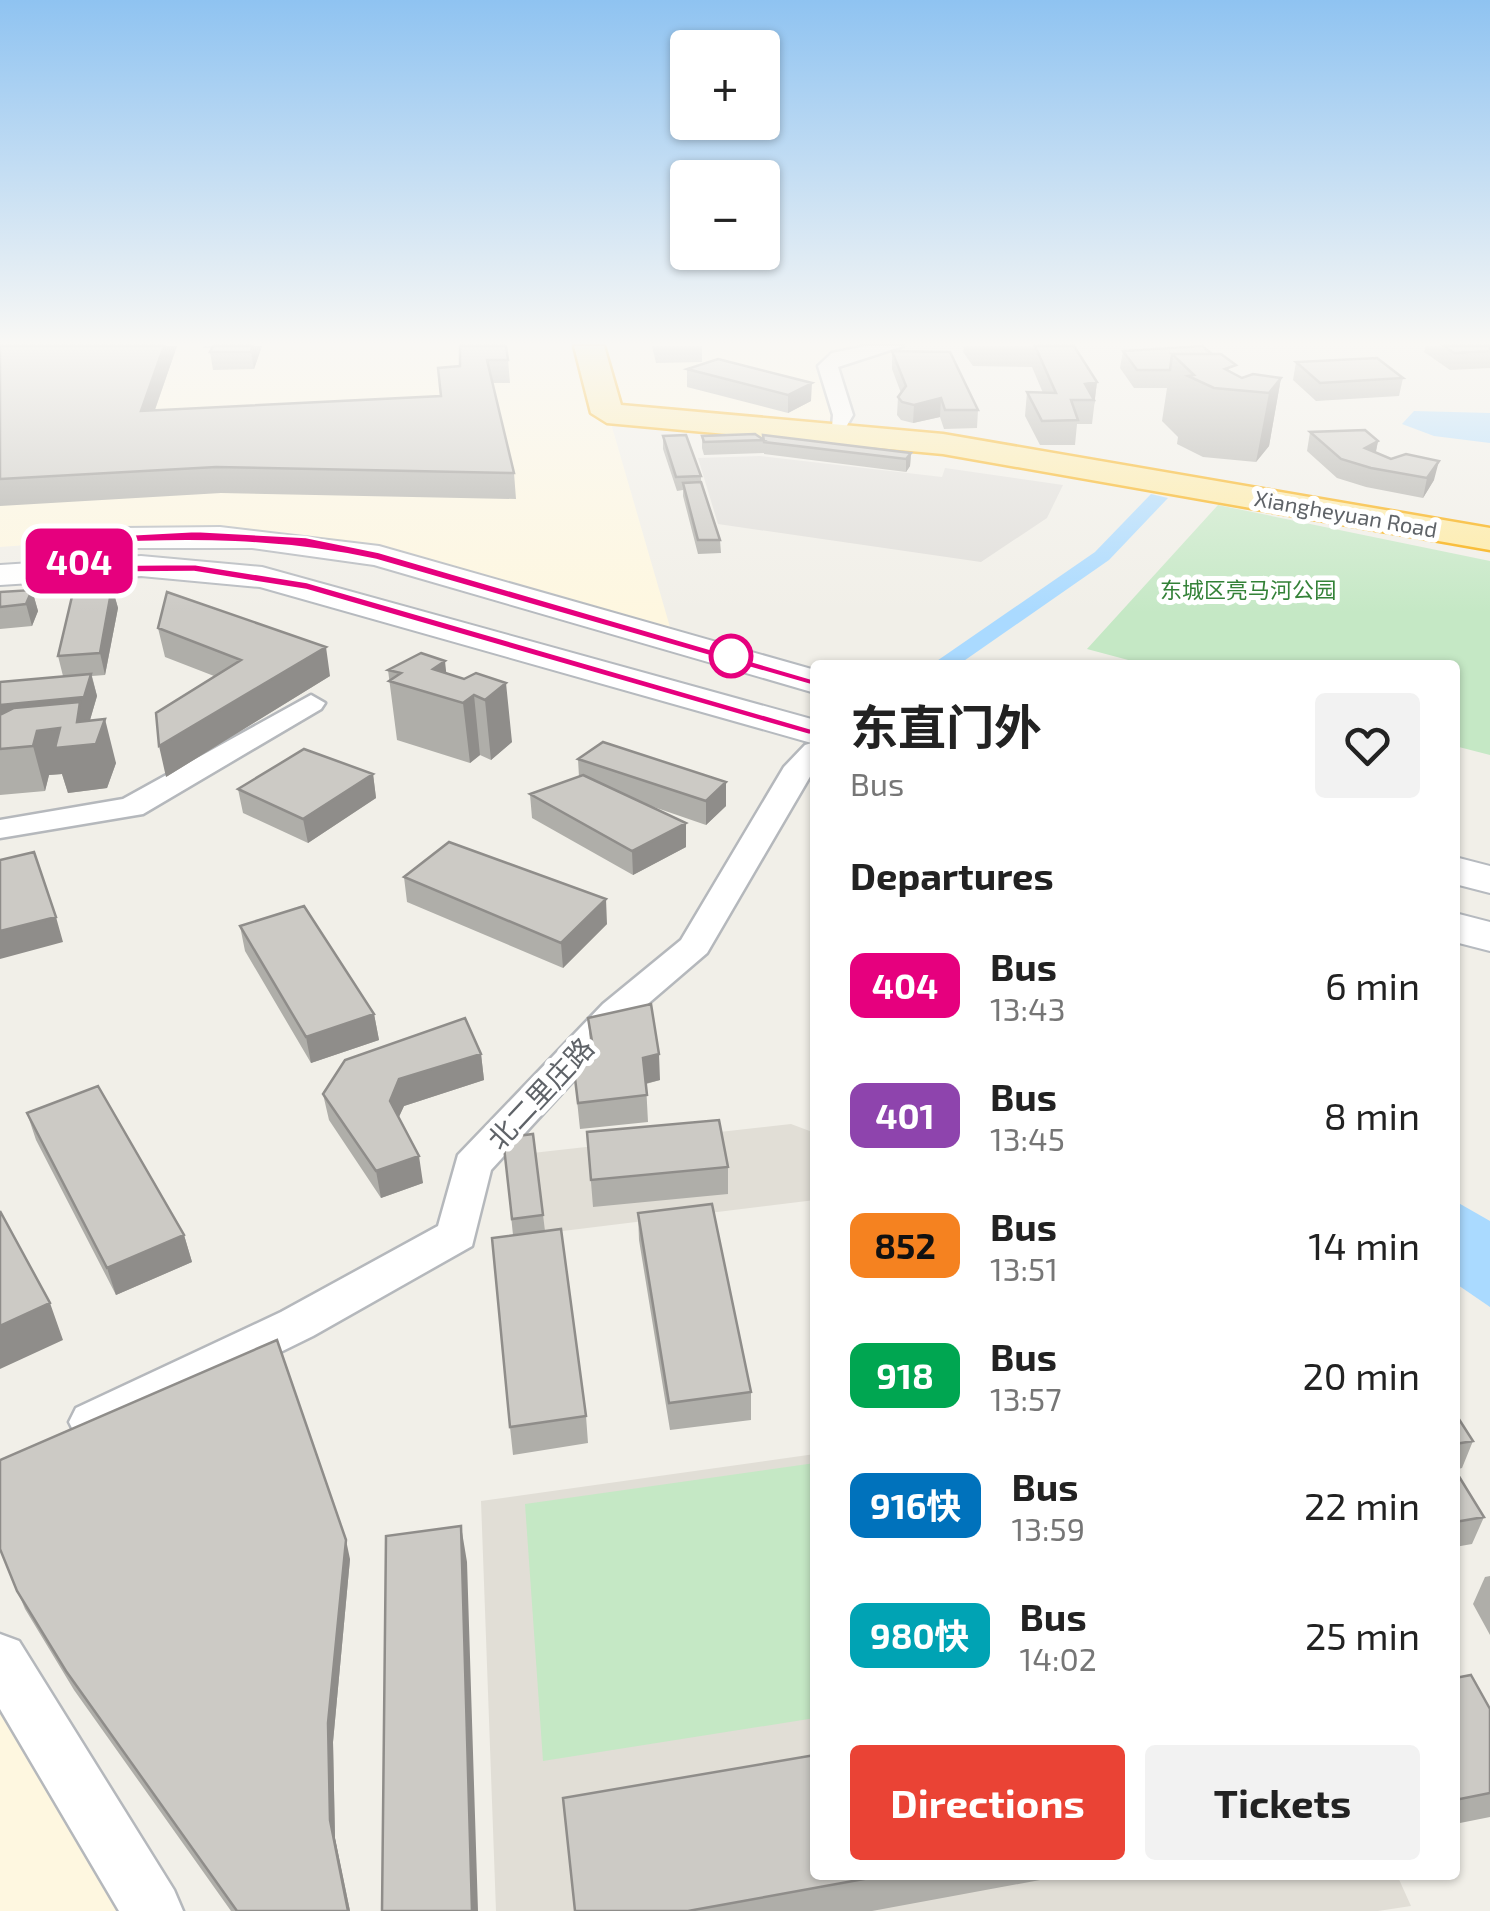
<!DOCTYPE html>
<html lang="en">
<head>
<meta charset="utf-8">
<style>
  :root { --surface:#fff; --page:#f2f2f2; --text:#222; --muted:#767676; --accent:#ea4335 }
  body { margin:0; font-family:"Exo 2","Noto Sans SC",sans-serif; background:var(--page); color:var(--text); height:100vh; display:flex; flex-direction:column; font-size:38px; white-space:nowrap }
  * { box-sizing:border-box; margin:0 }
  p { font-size:32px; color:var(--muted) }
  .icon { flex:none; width:55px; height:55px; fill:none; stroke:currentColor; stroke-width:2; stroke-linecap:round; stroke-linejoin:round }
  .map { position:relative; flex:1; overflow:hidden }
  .side { position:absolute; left:810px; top:660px; width:650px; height:1220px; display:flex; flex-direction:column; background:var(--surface); border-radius:10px; box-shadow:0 2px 8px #0004 }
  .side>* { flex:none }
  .badge { padding:0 20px; border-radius:15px; font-size:35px; line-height:65px }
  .tools { position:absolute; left:670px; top:30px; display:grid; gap:20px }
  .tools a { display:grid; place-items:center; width:110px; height:110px; border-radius:10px; background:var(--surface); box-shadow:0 2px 8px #0004; font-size:50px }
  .map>.badge { position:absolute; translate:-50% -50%; box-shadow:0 0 0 5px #fff }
  h2 { padding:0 40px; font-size:38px; line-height:90px }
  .round { display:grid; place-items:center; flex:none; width:105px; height:105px; border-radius:10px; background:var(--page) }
  .overview { display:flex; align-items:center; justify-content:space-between; height:170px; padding:0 40px }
  h1 { font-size:48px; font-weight:700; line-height:75px }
  .action { display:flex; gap:20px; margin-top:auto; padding:20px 40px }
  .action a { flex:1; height:115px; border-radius:10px; background:var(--accent); color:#fff; font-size:40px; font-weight:700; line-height:115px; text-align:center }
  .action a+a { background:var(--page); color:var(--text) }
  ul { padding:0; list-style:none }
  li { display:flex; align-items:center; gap:30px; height:130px; padding:0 40px }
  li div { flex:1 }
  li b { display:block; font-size:38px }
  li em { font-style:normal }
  li .badge { min-width:110px; font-weight:700; text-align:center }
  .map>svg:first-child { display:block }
  .commercial { fill:#fef7e0 }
  .industrial { fill:#e0deda }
  .education { fill:#e1ded6 }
  .green { fill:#c5e8c5 }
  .water { fill:#aadaff }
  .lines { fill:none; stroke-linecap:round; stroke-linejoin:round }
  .canal { fill:#aadaff; fill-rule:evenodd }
  .minor-casing { stroke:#b5b8bc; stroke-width:5 }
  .secondary-casing { stroke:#b6babf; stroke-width:4 }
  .trunk-casing { stroke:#f9ab00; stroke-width:5 }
  .minor { fill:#fff; fill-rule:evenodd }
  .secondary { fill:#fff; fill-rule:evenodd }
  .trunk { fill:#feeaa1; fill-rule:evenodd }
  .wall { fill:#afaea9 }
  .shaded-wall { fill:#8f8d8a }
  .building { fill:#cccac5; stroke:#8f8d8a; stroke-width:2.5 }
  .line { fill:#e6007e; stroke:#fff; stroke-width:2.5 }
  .stop-dot { fill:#fff; stroke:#e6007e; stroke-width:5 }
  .labels { text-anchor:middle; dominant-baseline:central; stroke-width:10; stroke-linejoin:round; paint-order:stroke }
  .far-street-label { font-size:22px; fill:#5f6368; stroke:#fff }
  .far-park-label { font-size:22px; fill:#348238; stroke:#fff }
  .street-label { font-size:28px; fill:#5f6368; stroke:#fff }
</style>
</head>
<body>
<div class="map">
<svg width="1490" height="1911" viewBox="0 0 1490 1911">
  <rect width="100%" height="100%" fill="#f1efe8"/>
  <path class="commercial" d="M0,346H905L901,354L821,361L842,421L625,406L608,413L674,641L379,556L164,535L0,547Z
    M0,1699L129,1911H0Z"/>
  <path class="industrial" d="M760,456L942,477L945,468L1063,485L1047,518L981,562L718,524L698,458Z"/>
  <path class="education" d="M791,1124L815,1133V1200L514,1237L505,1156Z
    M815,1454V1875H1397L1411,1906L1378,1911H496L481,1501Z"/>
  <path class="green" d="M1218,505L1490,561V755L1455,746V665H1147L1087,649Z
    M815,1463V1718L543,1761L525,1504Z"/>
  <path class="water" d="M1414,411L1490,413V443L1434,436L1402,424Z
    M1455,1201L1490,1221V1307L1455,1283Z"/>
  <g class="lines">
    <path class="canal" d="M1151,494L1168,498L1109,560L958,665H931L1095,552Z"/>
    <defs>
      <path id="minor" d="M866,346H903L838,367L853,415L846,427H832L833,415L818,366L832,353Z
        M311,695L325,703L321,709L143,814L0,838V820L123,799Z
        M815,742V768L707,953L629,1020L491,1170L472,1246L313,1336L110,1436L93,1441L76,1436L69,1422L76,1408L281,1312L438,1226L458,1155L603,1004L681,940L784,767L805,745Z
        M0,1634L19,1641L174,1890L183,1911H119L0,1709Z"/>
      <path id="secondary" d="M220,527L379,546L815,670V693L374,565L252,548H123L107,538L123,528Z
        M141,556L262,567L815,720V744L260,587L141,576L0,585V565Z
        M1455,857L1490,866V893L1455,884Z
        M1455,913L1490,922V951L1455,942Z"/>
      <path id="trunk" d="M574,346H604L621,405L943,434L1490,528V550L943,454L607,423L591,413Z"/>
    </defs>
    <use href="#minor" class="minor-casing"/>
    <use href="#secondary" class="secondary-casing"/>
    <use href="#trunk" class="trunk-casing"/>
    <use href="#minor" class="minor"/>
    <use href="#secondary" class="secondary"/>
    <use href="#trunk" class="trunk"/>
  </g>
  <path class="wall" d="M0,346H177L155,410L441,396L460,366V346L508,360L510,383H492L514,473L516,499L221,493L0,506Z
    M203,346H262L254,369L213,370L210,352L212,348H203Z
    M652,346H702V362L656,363Z
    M964,346H1074L1097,382L1092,424H1077L1075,445H1040L1025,416L1027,392L1043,393L1032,367L973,366L963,352Z
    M1202,346L1234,374L1242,378H1281L1269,446L1256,462L1203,457L1177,444L1178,437L1162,421L1167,388H1134L1120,368L1123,351Z
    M1426,346H1490V368L1450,370L1424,352Z
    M892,351L978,410L977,428L944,429L940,417L913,423L901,420L897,415L898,397L901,393L892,369Z
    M1296,362L1403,378L1399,396L1316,401L1293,380Z
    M687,369L811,401L788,413L687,387Z
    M1310,432L1378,441L1376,452L1434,480L1423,498L1366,487L1337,478L1307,451Z
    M763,435L911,453L910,466L906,472L764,454V453L704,455L702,448V436L763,439Z
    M663,436L701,476V482L720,540L721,553L698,554L683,496V490L677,491L663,449Z
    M112,587L118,608L105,675L92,676L97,696L90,720H85L116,763L107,788L68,793L62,774L49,775L45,791L0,795V682L63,676L58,656Z
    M32,590L38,611L32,626L0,629V592Z
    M158,628L330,676L166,777L214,676L165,657Z
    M388,670L446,673L464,679L476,673L512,742L491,760L480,755L470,763L397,740Z
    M578,759L726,806L706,825L648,805L686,823V847L633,875L532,818L530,794L579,777Z
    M373,774L376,798L308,843L243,813L238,789Z
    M404,877L607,924L563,968L407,902Z
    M240,926L374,1014L379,1040L311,1063L245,951Z
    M588,1018L660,1080L646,1084L648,1122L580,1129L573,1062L591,1054Z
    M481,1054L484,1080L404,1106L398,1118L423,1183L381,1198L329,1120L323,1094Z
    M27,1113L184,1235L192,1262L116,1295L36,1140Z
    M587,1132L728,1167V1194L593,1207Z
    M533,1134L545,1231L586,1416L588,1443L513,1455L510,1427L513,1235L503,1138Z
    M638,1213L751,1392V1420L670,1430L639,1240Z
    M1455,1413L1473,1441L1462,1468L1455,1470Z
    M1455,1470L1484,1517L1472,1544L1455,1547Z
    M0,1549L350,1559L333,1742L335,1838L350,1911H231L74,1690L25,1609Z
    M1490,1576V1635L1473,1604L1485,1577Z
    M1455,1678L1490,1709V1817L1455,1824Z
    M815,1875H1067L872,1911H575Z"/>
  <path class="shaded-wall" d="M164,346H177L146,435L141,411Z
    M253,346H262L254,369L251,352Z
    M1281,378L1269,446L1256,462L1269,393Z
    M1097,382L1094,405V400L1085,384Z
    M812,383L811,401L788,413V395Z
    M941,398L940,417L913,423L914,405Z
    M1378,441L1374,460L1365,448Z
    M911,453L910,466L906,472V459Z
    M1439,461L1434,480L1423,498L1427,478Z
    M112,587L118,608L105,675L100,653Z
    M32,590L38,611L32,626L26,604Z
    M326,647L330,676L166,777L159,746Z
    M445,661L449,699L433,669Z
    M91,674L97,696L90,720H85L91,744L105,719L116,763L107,788L68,793L62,774L49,775L45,791L33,746L37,731L77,721L0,728V705Z
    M506,683L512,742L491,760L485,700Z
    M474,695L480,755L470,763L463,703Z
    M373,774L376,798L308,843L303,819Z
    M726,782V806L706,825V801Z
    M686,823V847L633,875L632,851Z
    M606,899L607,924L563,968L561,943Z
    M56,917L63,942L0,959V931Z
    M374,1014L379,1040L311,1063L306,1037Z
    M481,1054L484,1080L404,1106L394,1128L390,1101L399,1079Z
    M659,1054L660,1080L644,1084L643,1058Z
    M419,1156L423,1183L381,1198L376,1171Z
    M184,1235L192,1262L116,1295L107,1268Z
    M50,1303L63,1340L0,1369V1326Z
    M461,1526L467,1562L478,1911H472Z
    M346,1540L350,1559L333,1742L335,1838L350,1911H348L330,1820L328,1723Z"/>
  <path class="building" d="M0,346H164L141,411L441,396L438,368L460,366V346H506L508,360H487L514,473L216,467L0,479Z
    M213,346H253L251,352H210Z
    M1035,346H1074L1097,382L1085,384L1094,400H1071L1078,420L1042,421L1027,392L1056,393Z
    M1202,346L1212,354H1172L1170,370H1137L1123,351Z
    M1444,346H1490V351L1454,353Z
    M892,351L950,352L978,410H945L941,398L914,405L902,402L898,397L906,386Z
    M1172,354H1221L1236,365L1225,369L1242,378L1253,374L1281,378L1269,393L1214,388L1188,376L1194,375Z
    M1377,358L1403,378L1320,383L1296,362Z
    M718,359L812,383L788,395L687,369Z
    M1365,430L1378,441L1365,448L1391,459L1406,454L1439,461L1427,478L1371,468L1341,459L1310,432Z
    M755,434L764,440L704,442L702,436Z
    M686,435L701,476L676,477L663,436Z
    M763,435L911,453L906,459L764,442Z
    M701,482L720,540H698L683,483Z
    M112,587L100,653L58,656L74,588Z
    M32,590L26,604L0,607V592Z
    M167,592L326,647L159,746L156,713L241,660L158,628Z
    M421,653L445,661L433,669L464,679L476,673L506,683L485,700L474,695L463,703L389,681L401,673L388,670Z
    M91,674L84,697L0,705V682Z
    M80,702L77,722L105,719L96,744L55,748L60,728L37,731L33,746L0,749V715L14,708Z
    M603,742L726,782L706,801L578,759Z
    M304,749L373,774L303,819L238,789Z
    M583,775L686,823L632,851L530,794Z
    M449,842L606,899L561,943L404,877Z
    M34,852L56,917L0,931V860Z
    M304,906L374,1014L306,1037L240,926Z
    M651,1004L659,1054L643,1058L647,1095L578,1103L573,1062L594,1053L588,1018Z
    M465,1018L481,1054L399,1079L390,1101L419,1156L376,1171L323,1094L345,1060Z
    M98,1086L184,1235L107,1268L27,1113Z
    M719,1120L728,1167L591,1180L587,1132Z
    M533,1134L543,1215L512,1219L503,1138Z
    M712,1204L751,1392L669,1403L638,1213Z
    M0,1211L50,1303L0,1326Z
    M561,1229L586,1416L510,1427L492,1238Z
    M277,1340L346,1540L328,1723L330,1820L348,1911H237L66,1671L17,1591L0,1549V1460Z
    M1455,1413L1473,1441L1455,1444Z
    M1455,1470L1484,1517L1455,1522Z
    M461,1526L472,1911H382L386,1536Z
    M1471,1675L1490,1709V1793L1455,1800V1678Z
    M815,1755V1875H886L688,1911H575L563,1798Z"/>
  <linearGradient id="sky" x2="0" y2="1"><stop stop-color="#8fc3f1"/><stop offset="0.56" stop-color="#f9f8f5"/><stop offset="1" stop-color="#f9f8f5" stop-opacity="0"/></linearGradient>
  <rect width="1490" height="613" fill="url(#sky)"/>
  <path class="line" d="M196,531L306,537L379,552L823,682L810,685L376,560C281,539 189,539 92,544L84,565L194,564L307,582L823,732L809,735L306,590L194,572L76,573L69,569L82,537Z"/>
  <circle class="stop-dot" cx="731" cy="656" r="20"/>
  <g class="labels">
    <g class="far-street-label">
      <text transform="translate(1346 513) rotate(10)">Xiangheyuan Road</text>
    </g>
    <g class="far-park-label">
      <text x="1248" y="589">东城区亮马河公园</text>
    </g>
    <g class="street-label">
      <text transform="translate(540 1093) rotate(-47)">北二里庄路</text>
    </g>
  </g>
</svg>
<div class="tools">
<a>+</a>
<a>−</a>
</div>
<b class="badge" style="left:79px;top:561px;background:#e6007e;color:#fff">404</b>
<section class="side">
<div class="overview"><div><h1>东直门外</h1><p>Bus</p></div><a class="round"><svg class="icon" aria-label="heart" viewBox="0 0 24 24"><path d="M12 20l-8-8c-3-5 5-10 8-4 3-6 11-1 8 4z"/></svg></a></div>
<h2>Departures</h2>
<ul>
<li><span class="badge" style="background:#e6007e;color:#fff">404</span><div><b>Bus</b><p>13:43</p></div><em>6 min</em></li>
<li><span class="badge" style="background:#8e44ad;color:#fff">401</span><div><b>Bus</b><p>13:45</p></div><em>8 min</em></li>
<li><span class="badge" style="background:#f58220;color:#111">852</span><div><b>Bus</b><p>13:51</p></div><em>14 min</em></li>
<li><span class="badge" style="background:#00a651;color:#fff">918</span><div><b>Bus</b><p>13:57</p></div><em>20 min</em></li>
<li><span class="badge" style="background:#0072bc;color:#fff">916快</span><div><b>Bus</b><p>13:59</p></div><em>22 min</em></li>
<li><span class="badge" style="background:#00a3b4;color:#fff">980快</span><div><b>Bus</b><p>14:02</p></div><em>25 min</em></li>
</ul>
<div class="action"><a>Directions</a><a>Tickets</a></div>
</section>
</div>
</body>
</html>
